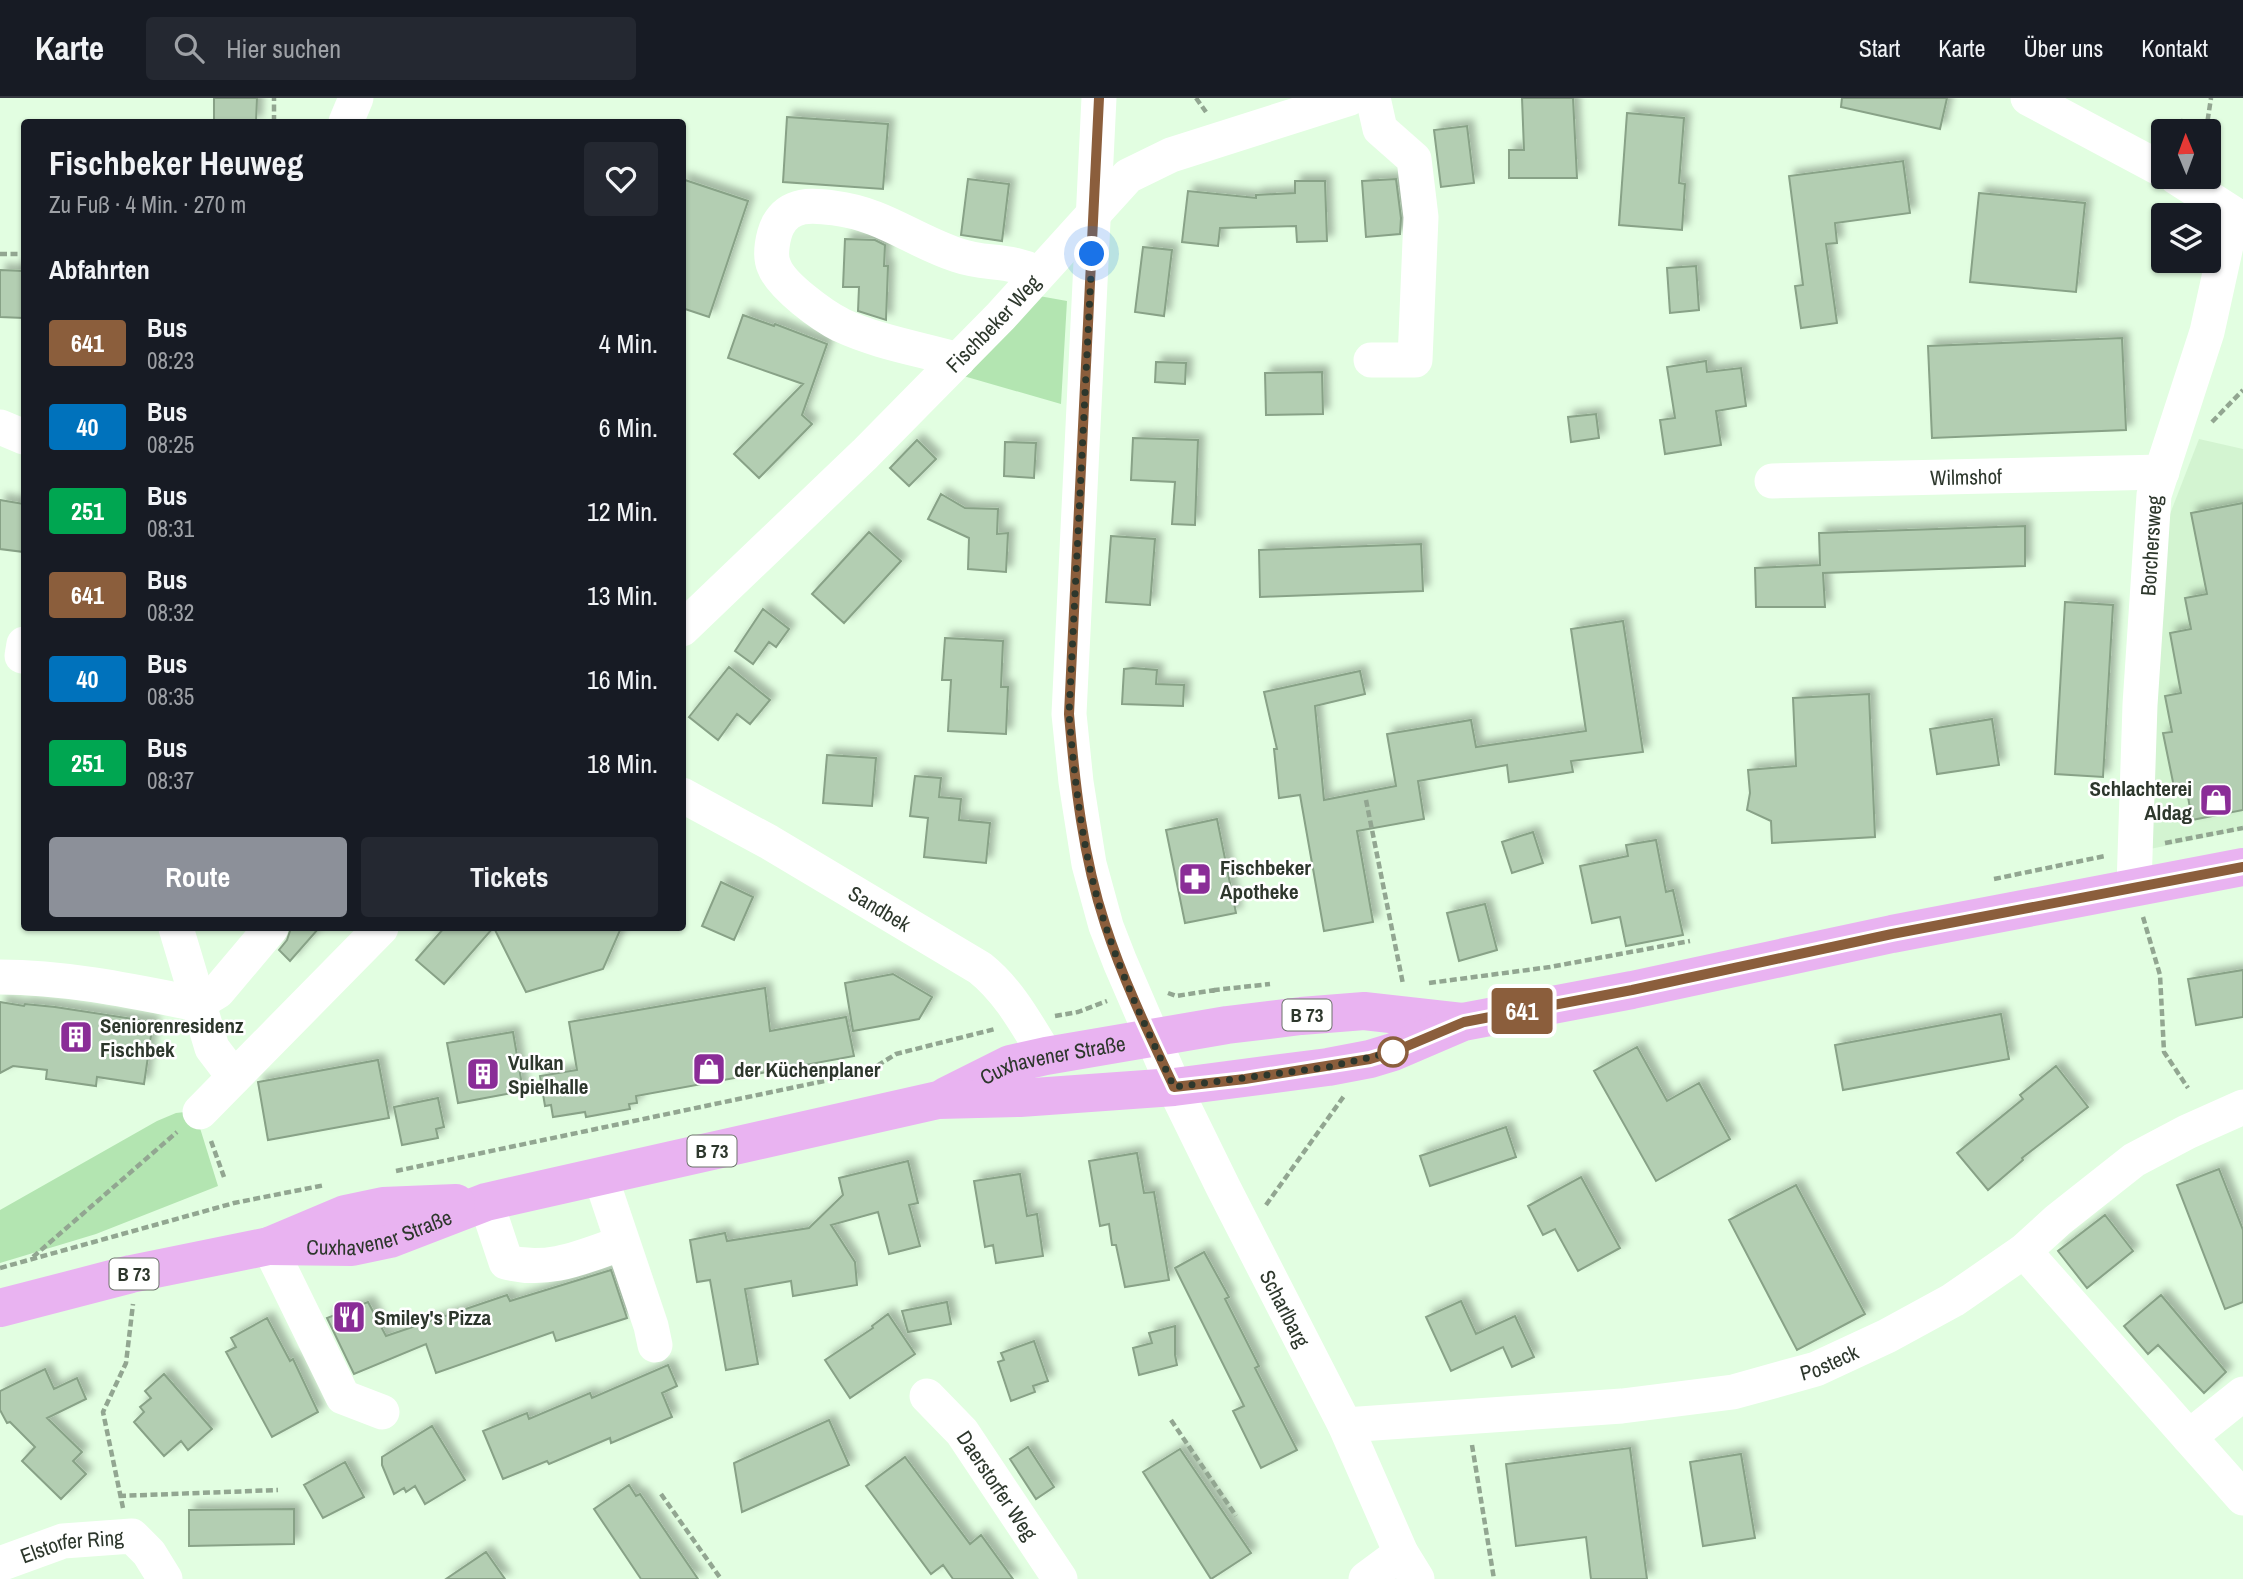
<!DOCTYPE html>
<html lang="de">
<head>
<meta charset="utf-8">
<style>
  :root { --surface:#171b24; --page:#242831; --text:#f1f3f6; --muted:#9ea1a6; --line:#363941; --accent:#8c9099 }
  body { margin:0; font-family:"Archivo Narrow",sans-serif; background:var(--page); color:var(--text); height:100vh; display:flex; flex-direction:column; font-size:26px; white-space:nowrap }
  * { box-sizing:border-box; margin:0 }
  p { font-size:23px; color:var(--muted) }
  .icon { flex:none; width:38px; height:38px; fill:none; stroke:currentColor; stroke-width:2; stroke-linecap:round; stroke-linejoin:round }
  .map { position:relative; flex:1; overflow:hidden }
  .side { position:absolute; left:21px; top:21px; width:665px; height:812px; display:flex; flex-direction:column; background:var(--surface); border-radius:7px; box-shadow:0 2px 5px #0004 }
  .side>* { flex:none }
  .badge { padding:0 14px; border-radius:5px; font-size:24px; line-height:46px }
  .needle { width:46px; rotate:359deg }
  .tools { position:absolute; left:2151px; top:21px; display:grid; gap:14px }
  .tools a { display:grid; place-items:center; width:70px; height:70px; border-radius:7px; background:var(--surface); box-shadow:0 2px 5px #0004; font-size:35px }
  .you { position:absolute; width:35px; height:35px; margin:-18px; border:5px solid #fff; border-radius:50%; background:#1a73e8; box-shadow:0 0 0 10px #1a73e833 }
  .map>.badge { position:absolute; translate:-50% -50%; box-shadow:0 0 0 4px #fff }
  h2 { padding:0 28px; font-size:26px; line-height:63px }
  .round { display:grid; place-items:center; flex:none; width:74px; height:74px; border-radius:7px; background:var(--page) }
  .headline { display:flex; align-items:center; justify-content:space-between; height:119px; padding:0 28px }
  h1 { font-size:33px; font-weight:700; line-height:52px }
  .button { display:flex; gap:14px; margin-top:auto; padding:14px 28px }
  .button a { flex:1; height:80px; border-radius:7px; background:var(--accent); color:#fff; font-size:28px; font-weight:700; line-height:80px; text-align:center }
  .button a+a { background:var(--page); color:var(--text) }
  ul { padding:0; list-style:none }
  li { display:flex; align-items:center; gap:21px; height:84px; padding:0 28px }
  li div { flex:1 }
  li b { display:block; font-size:26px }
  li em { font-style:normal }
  li .badge { min-width:77px; font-weight:700; text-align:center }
  header { display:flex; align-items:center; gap:42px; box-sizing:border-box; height:98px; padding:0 35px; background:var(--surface); border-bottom:2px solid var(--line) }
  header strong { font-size:33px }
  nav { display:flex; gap:38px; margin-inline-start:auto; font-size:24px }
  .search { width:490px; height:63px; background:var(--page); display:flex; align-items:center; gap:18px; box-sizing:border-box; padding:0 24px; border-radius:7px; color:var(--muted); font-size:26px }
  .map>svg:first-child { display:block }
  .built { fill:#d3f4d1 }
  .green { fill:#b3e5b1 }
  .building { fill:#b3ceb2; stroke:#88a287; stroke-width:2; filter:url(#shadow) }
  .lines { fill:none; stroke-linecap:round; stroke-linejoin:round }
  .path { stroke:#92a691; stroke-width:4.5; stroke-dasharray:7 3.5; stroke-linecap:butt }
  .minor { stroke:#fff; stroke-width:35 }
  .major { stroke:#e9b3f1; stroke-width:38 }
  .line-casing { stroke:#fff; stroke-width:16 }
  .line { stroke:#8b5e3c; stroke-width:10 }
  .walk { stroke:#2d372c; stroke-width:7; stroke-dasharray:0 12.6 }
  .stop-dot { fill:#fff; stroke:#8b5e3c; stroke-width:3.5 }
  .labels { text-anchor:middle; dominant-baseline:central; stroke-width:5; stroke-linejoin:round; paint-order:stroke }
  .shield { fill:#fff; stroke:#6c736b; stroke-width:2 }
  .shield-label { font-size:19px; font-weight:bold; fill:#2d372c }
  .street-label { font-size:21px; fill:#2d372c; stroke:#fff }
  .poi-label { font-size:21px; font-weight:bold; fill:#2d372c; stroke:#fff; text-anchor:start }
</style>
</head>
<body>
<header>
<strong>Karte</strong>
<div class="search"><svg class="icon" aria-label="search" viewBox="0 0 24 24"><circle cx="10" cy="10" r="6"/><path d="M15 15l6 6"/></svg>Hier suchen</div>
<nav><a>Start</a><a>Karte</a><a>Über uns</a><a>Kontakt</a></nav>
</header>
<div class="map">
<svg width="2243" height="1481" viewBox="0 0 2243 1481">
  <defs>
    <filter id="shadow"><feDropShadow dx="6" dy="-6" stdDeviation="3.5" flood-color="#0004"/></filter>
  </defs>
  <rect width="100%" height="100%" fill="#e2fee1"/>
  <path class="built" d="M2199,341L2243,351V732L2145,752L2165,429Z"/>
  <path class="green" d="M1039,198L1067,203L1061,306L960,277Z
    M185,1014L200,1030L218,1088L96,1136L0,1165V1112L157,1023L176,1015Z"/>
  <path class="building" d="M214,0H257L256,24H214Z
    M1522,0H1573L1577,80H1509V52H1524Z
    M1842,0H1947L1940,31L1841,9Z
    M1627,15L1684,20L1679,85L1685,86L1682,132L1619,127Z
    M787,19L888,26L883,91L783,84Z
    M1467,28L1474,85L1441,89L1434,32Z
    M1903,63L1910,115L1835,125L1837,145L1826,146L1837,225L1801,230L1795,188L1803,187L1789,78Z
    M682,81L748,103L709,219L682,210Z
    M968,81L1009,86L1002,143L961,137Z
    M1396,81L1401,120L1400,136L1366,139L1362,83Z
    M1295,83H1325L1327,143L1297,144L1296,128L1220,130L1218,148L1182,144L1188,93L1256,100V97L1295,95Z
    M1979,95L2085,105L2076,194L1970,184Z
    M845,141L875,142L885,147L884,168H888L886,222L858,213L859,189H843Z
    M1143,149L1172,152L1164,218L1135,214Z
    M1696,168L1699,212L1670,215L1667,170Z
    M0,172L24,173V220L0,219Z
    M743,217L774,228L775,226L827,246L802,317L812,326L759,380L734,356L803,286L728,260Z
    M2122,240L2126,332L1932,340L1928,248Z
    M1706,263L1707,274L1741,270L1746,308L1716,313L1721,347L1665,356L1660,322L1675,320L1667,269Z
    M1156,264L1186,265L1185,286L1155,284Z
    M1322,274L1323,316L1266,317L1265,275Z
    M1596,316L1599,340L1571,344L1568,319Z
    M1133,340L1198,342L1195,427L1172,426L1175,384L1131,382Z
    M917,342L936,361L909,388L890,370Z
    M1005,344L1036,345L1034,380L1004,378Z
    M941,396L965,410L998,411L997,436L1008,435L1006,474L968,471L969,440L928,421Z
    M0,402L24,406V454L0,451Z
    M2243,405V712L2192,722L2186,687L2174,689L2163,635L2172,634L2165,598L2181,595L2170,535L2191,531L2185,500L2207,496L2191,415Z
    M2025,428V468L1823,475L1825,509H1756L1755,470L1820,467L1819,435Z
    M869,434L901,463L844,525L812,496Z
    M1111,438L1155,441L1150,507L1106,504Z
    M1421,446L1423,493L1260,499L1259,452Z
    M2065,504L2113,507L2103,679L2055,676Z
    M763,511L789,531L776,549L769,544L753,566L735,553Z
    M1623,523L1643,654L1571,663L1573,674L1509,684L1507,667L1418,683L1424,721L1357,733L1373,824L1324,833L1300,697L1279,700L1274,651H1277L1264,594L1360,573L1365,596L1315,608L1324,702L1396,688L1387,636L1471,622L1476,649L1586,633L1571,531Z
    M945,540L1003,543L1001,589H1008L1006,636L948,633L951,582H942Z
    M729,569L770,602L750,626L737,616L718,642L689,619Z
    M1133,570L1157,572L1156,586L1184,587L1183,608L1122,606L1124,571Z
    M1869,596L1875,739L1772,745L1771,723L1747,712L1750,695L1748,672L1796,668L1793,600Z
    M1992,621L1999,667L1937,676L1930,631Z
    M827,657L876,660L872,708L823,705Z
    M915,678L941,680L939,699L961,701L959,722L990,725L986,765L924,759L928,720L910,718Z
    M1217,721L1236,815L1185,825L1166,732Z
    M1533,734L1543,765L1512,775L1502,744Z
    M1656,742L1666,794L1673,792L1683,837L1626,848L1620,819L1592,825L1580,768L1628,758L1626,747Z
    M721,784L753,799L734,842L702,828Z
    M1485,806L1497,852L1459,863L1447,815Z
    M291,830H319L290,863L279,852L287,842Z
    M444,830H493L444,886L416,862Z
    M494,830H621L603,871L526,894Z
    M2243,872V919L2196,927L2188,881Z
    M893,876L932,899L919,921L853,933L845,885Z
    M765,890L770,933L846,919L854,958L636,998L637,1005L629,1006L630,1011L586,1019L585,1014L553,1019L551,1007L545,1008L540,978L577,972L569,924Z
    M0,904L24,908L25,906L55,909L153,924L144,986L97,979L96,988L46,981L47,972L13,968L0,975Z
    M2001,916L2009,961L1843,992L1835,947Z
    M513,934L523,993L458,1005L447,945Z
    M1637,949L1667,1003L1699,985L1730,1041L1656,1083L1594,973Z
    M378,962L389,1020L268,1042L258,984Z
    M2056,968L2088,1009L2022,1060L2023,1062L1988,1092L1957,1055L2023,1001L2020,997Z
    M438,1000L444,1029L436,1031L438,1040L402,1047L394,1009Z
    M1506,1029L1516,1059L1430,1088L1420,1058Z
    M1137,1055L1144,1095L1154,1094L1169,1182L1125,1189L1116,1147H1112L1109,1126L1100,1128L1089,1063Z
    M908,1063L918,1105L909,1107L920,1148L889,1156L878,1114L831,1127L855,1164L857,1187L793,1198L791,1183L745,1191L758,1266L726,1272L710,1182L697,1184L690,1142L725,1135L727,1143L809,1130L843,1097L839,1080Z
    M2219,1071L2243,1132V1204L2225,1211L2177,1087Z
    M1020,1076L1027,1118L1037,1116L1043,1158L996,1165L993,1147L985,1149L974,1083Z
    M1581,1079L1620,1150L1578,1173L1555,1131L1543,1137L1528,1108Z
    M1796,1087L1865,1216L1797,1252L1729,1122Z
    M2105,1117L2133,1153L2087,1190L2058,1153Z
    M1204,1154L1229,1199L1225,1201L1259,1268L1255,1270L1297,1352L1261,1370L1233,1313L1244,1308L1175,1170Z
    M611,1172L627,1220L556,1243L553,1234L436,1275L426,1246L354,1276L327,1220L368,1204L386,1238L507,1197L510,1203Z
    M2161,1197L2226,1274L2204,1295L2158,1247L2148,1256L2124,1228Z
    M1461,1203L1476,1236L1515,1218L1534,1259L1512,1269L1503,1249L1451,1273L1426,1219Z
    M947,1204L951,1226L908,1234L902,1213Z
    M888,1216L915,1256L850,1300L825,1262L873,1230L872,1228Z
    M267,1220L290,1263L293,1261L318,1314L272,1339L226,1254L236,1249L231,1240Z
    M1175,1228V1257L1177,1267L1139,1277L1133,1250L1152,1245L1149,1235Z
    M1034,1243L1048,1283L1033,1288L1035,1294L1011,1303L998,1264L1004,1262L1001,1255Z
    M668,1267L677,1288L662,1295L672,1319L611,1345L610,1340L549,1366L547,1363L503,1381L483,1333L527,1315L529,1321L590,1295L592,1300Z
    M45,1271L54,1291L77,1280L86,1301L47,1320L82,1354L73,1363L86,1376L61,1401L22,1363L35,1349L10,1324L7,1325L0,1312V1293Z
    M164,1276L212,1331L188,1352L181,1343L164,1358L134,1324L144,1314L140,1309L151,1300L145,1293Z
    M829,1322L849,1367L742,1414L734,1365Z
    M432,1328L465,1382L425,1406L415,1388L406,1394L404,1390L394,1396L382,1367V1359Z
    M1028,1349L1054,1389L1036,1401L1010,1361Z
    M1630,1350L1647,1481H1591L1586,1439L1516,1448L1506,1366Z
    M1180,1351L1251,1455L1211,1481L1143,1374Z
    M1741,1356L1755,1440L1703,1448L1690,1364Z
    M905,1359L970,1446L981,1437L1013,1481H953L943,1467L931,1476L866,1388Z
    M345,1364L364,1399L323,1420L304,1387Z
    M629,1387L636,1398L640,1396L698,1481H641L594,1411Z
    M294,1411V1446L189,1448V1412Z
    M486,1454L505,1481H446Z"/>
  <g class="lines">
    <path class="path" d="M1196,0L1206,14
      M2181,23L2208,27
      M274,24V0
      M2206,33L2211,0
      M0,156H24
      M2212,324L2243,292
      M1366,702L1403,886
      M2165,745L2243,730
      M1994,781L2105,758
      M2143,819L2160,877L2164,954L2188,990
      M1429,885L1550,869L1690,843
      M1216,894L1215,892L1270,886
      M1168,895L1176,898L1215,892
      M1055,918L1078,914L1107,903
      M211,1043L224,1079
      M396,1073L867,974L896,956L995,931
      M1266,1107L1344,998
      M33,1159L177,1034
      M0,1170L234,1105L325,1087
      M1171,1322L1236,1418
      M1472,1347L1494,1481
      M661,1396L721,1481
      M119,1398L278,1392
      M123,1410L103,1314L126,1265L133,1206"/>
    <g class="minor">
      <path id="s1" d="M1099,0L1069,616L1076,684L1089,766L1106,828L1120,864L1174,989L1223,1089L1345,1327L1401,1455L1417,1481"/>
      <path d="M2028,0L2163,72"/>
      <path d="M346,24L356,0"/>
      <path d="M2176,79L2243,122"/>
      <path d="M958,262C920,251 877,244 841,227C823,218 781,188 774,168C769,157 773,137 778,127C790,105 812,107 834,110C883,116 912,142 957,157C985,167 1012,161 1038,176"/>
      <path d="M1371,262H1415L1421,119L1414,61L1380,31L1373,0"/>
      <path d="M0,329L24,339"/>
      <path id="s2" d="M1772,383L2162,374"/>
      <path id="s3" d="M682,531L865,356L1001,218L1128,78L1171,57L1350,0"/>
      <path d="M22,558L24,546"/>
      <path id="s4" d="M682,697L769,744L980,870C1009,893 1027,927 1046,958"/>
      <path id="s5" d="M2134,788L2140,607L2154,397L2207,234L2233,116"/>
      <path d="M176,830L212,950L234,979"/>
      <path d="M0,879C66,879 132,893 197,906L218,893L271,830"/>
      <path d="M200,1014L381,830"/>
      <path d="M601,1080L651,1228L655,1247"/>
      <path d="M486,1104L506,1164C549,1175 582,1159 622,1145"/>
      <path d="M269,1148L343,1299L382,1314"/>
      <path d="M2024,1153L2243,1400"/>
      <path id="s6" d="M927,1298L962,1334L1060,1481"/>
      <path id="s7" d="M1345,1327L1622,1308L1733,1294L1816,1271L1887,1238L1953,1202L2024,1153L2058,1122L2134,1062L2187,1034L2243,1009"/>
      <path d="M2189,1339L2243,1296"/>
      <path id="s8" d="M0,1466L63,1443L132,1438L149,1455L165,1481"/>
      <path d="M1366,1481L1401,1455"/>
    </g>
    <g class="major">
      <path id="s9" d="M946,998L1010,966L1046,958L1227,927L1301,918L1364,913L1462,924"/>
      <path id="s10" d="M269,1148L352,1149L390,1141L486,1104L938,1002L1020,1000L1174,989L1328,969L1370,961L1393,954L1463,924L1632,892L1892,836L2243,769"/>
      <path d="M0,1210L131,1176L269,1148L345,1116L383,1108L456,1105"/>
    </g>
  </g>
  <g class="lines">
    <defs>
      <path id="line" d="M1099,0L1069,616C1075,687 1083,759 1105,826C1123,882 1149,936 1174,989L1245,981L1370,961L1393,954L1464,924L1632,892L1892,836L2243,769"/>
    </defs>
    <use href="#line" class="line-casing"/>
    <use href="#line" class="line"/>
    <path class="walk" d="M1092,156L1069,616C1075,687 1083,759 1105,826C1123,882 1149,936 1174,989L1328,969L1393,954"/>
  </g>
  <defs>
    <symbol id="shop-square" viewBox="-11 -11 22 22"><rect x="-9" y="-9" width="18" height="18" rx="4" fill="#8a2d97" stroke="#fff"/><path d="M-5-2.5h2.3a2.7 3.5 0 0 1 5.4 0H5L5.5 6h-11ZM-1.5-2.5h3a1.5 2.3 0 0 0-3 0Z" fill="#fff"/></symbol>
    <symbol id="pharmacy-square" viewBox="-11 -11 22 22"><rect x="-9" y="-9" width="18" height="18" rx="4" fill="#8a2d97" stroke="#fff"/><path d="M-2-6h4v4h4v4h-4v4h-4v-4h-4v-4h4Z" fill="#fff"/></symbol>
    <symbol id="building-square" viewBox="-11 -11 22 22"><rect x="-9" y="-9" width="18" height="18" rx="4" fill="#8a2d97" stroke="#fff"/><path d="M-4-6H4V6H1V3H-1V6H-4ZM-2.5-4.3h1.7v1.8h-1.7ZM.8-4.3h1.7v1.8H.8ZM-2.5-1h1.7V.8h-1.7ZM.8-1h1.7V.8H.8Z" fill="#fff"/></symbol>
    <symbol id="restaurant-square" viewBox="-11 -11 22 22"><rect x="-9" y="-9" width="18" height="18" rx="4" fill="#8a2d97" stroke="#fff"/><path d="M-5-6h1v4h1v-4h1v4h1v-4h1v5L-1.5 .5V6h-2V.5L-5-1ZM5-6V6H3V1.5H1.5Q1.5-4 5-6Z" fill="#fff"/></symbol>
  </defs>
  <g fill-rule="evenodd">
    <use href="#shop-square" x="2197" y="683" width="38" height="38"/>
    <use href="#pharmacy-square" x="1176" y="762" width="38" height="38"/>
    <use href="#building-square" x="57" y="920" width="38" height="38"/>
    <use href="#shop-square" x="690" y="952" width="38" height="38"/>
    <use href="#building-square" x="464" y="957" width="38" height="38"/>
    <use href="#restaurant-square" x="330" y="1200" width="38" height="38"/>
  </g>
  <circle class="stop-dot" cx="1393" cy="954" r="14"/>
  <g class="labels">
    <g class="shield">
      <rect x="1282.5" y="901.5" width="49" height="31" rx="5"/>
      <rect x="687.5" y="1037.5" width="49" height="31" rx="5"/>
      <rect x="109.5" y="1160.5" width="49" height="31" rx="5"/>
    </g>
    <g class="shield-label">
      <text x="1307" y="917">B 73</text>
      <text x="712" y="1053">B 73</text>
      <text x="134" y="1176">B 73</text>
    </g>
    <g class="street-label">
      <text stroke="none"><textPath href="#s3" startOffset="436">Fischbeker Weg</textPath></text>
      <text stroke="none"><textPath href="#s2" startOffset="194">Wilmshof</textPath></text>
      <text stroke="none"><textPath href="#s5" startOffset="341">Borchersweg</textPath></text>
      <text stroke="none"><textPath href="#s4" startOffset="228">Sandbek</textPath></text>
      <text stroke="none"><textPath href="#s9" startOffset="114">Cuxhavener Straße</textPath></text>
      <text stroke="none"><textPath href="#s10" startOffset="112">Cuxhavener Straße</textPath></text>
      <text stroke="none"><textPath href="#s1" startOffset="1255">Scharlbarg</textPath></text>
      <text stroke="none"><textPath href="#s7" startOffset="490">Posteck</textPath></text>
      <text stroke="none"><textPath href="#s6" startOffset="114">Daerstorfer Weg</textPath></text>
      <text stroke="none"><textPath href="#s8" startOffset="75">Elstorfer Ring</textPath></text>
    </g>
    <g class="poi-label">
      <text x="2192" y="690" text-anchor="end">Schlachterei<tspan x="2192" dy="24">Aldag</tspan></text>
      <text x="1220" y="769">Fischbeker<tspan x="1220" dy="24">Apotheke</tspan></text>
      <text x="100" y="927">Seniorenresidenz<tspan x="100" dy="24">Fischbek</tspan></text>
      <text x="508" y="964">Vulkan<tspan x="508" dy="24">Spielhalle</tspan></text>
      <text x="734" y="971">der Küchenplaner</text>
      <text x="374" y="1219">Smiley's Pizza</text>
    </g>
  </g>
</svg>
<div class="tools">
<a><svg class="needle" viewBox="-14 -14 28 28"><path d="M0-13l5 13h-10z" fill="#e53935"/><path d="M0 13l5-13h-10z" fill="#9ea1a6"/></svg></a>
<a><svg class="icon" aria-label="layers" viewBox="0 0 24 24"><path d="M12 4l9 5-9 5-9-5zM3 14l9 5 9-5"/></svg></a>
</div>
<div class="you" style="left:1092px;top:156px"></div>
<b class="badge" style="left:1522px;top:913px;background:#8b5e3c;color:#fff">641</b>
<section class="side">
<div class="headline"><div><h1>Fischbeker Heuweg</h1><p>Zu Fuß · 4 Min. · 270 m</p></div><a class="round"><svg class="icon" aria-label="heart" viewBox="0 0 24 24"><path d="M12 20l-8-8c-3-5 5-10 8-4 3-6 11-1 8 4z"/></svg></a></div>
<h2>Abfahrten</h2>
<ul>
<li><span class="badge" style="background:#8b5e3c;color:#fff">641</span><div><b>Bus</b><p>08:23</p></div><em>4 Min.</em></li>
<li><span class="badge" style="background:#0072bc;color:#fff">40</span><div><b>Bus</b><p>08:25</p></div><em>6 Min.</em></li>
<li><span class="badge" style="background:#00a651;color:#fff">251</span><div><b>Bus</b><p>08:31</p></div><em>12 Min.</em></li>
<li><span class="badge" style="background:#8b5e3c;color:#fff">641</span><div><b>Bus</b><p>08:32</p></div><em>13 Min.</em></li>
<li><span class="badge" style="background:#0072bc;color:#fff">40</span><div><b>Bus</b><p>08:35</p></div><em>16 Min.</em></li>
<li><span class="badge" style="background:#00a651;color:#fff">251</span><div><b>Bus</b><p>08:37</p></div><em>18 Min.</em></li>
</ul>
<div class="button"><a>Route</a><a>Tickets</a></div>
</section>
</div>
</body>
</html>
